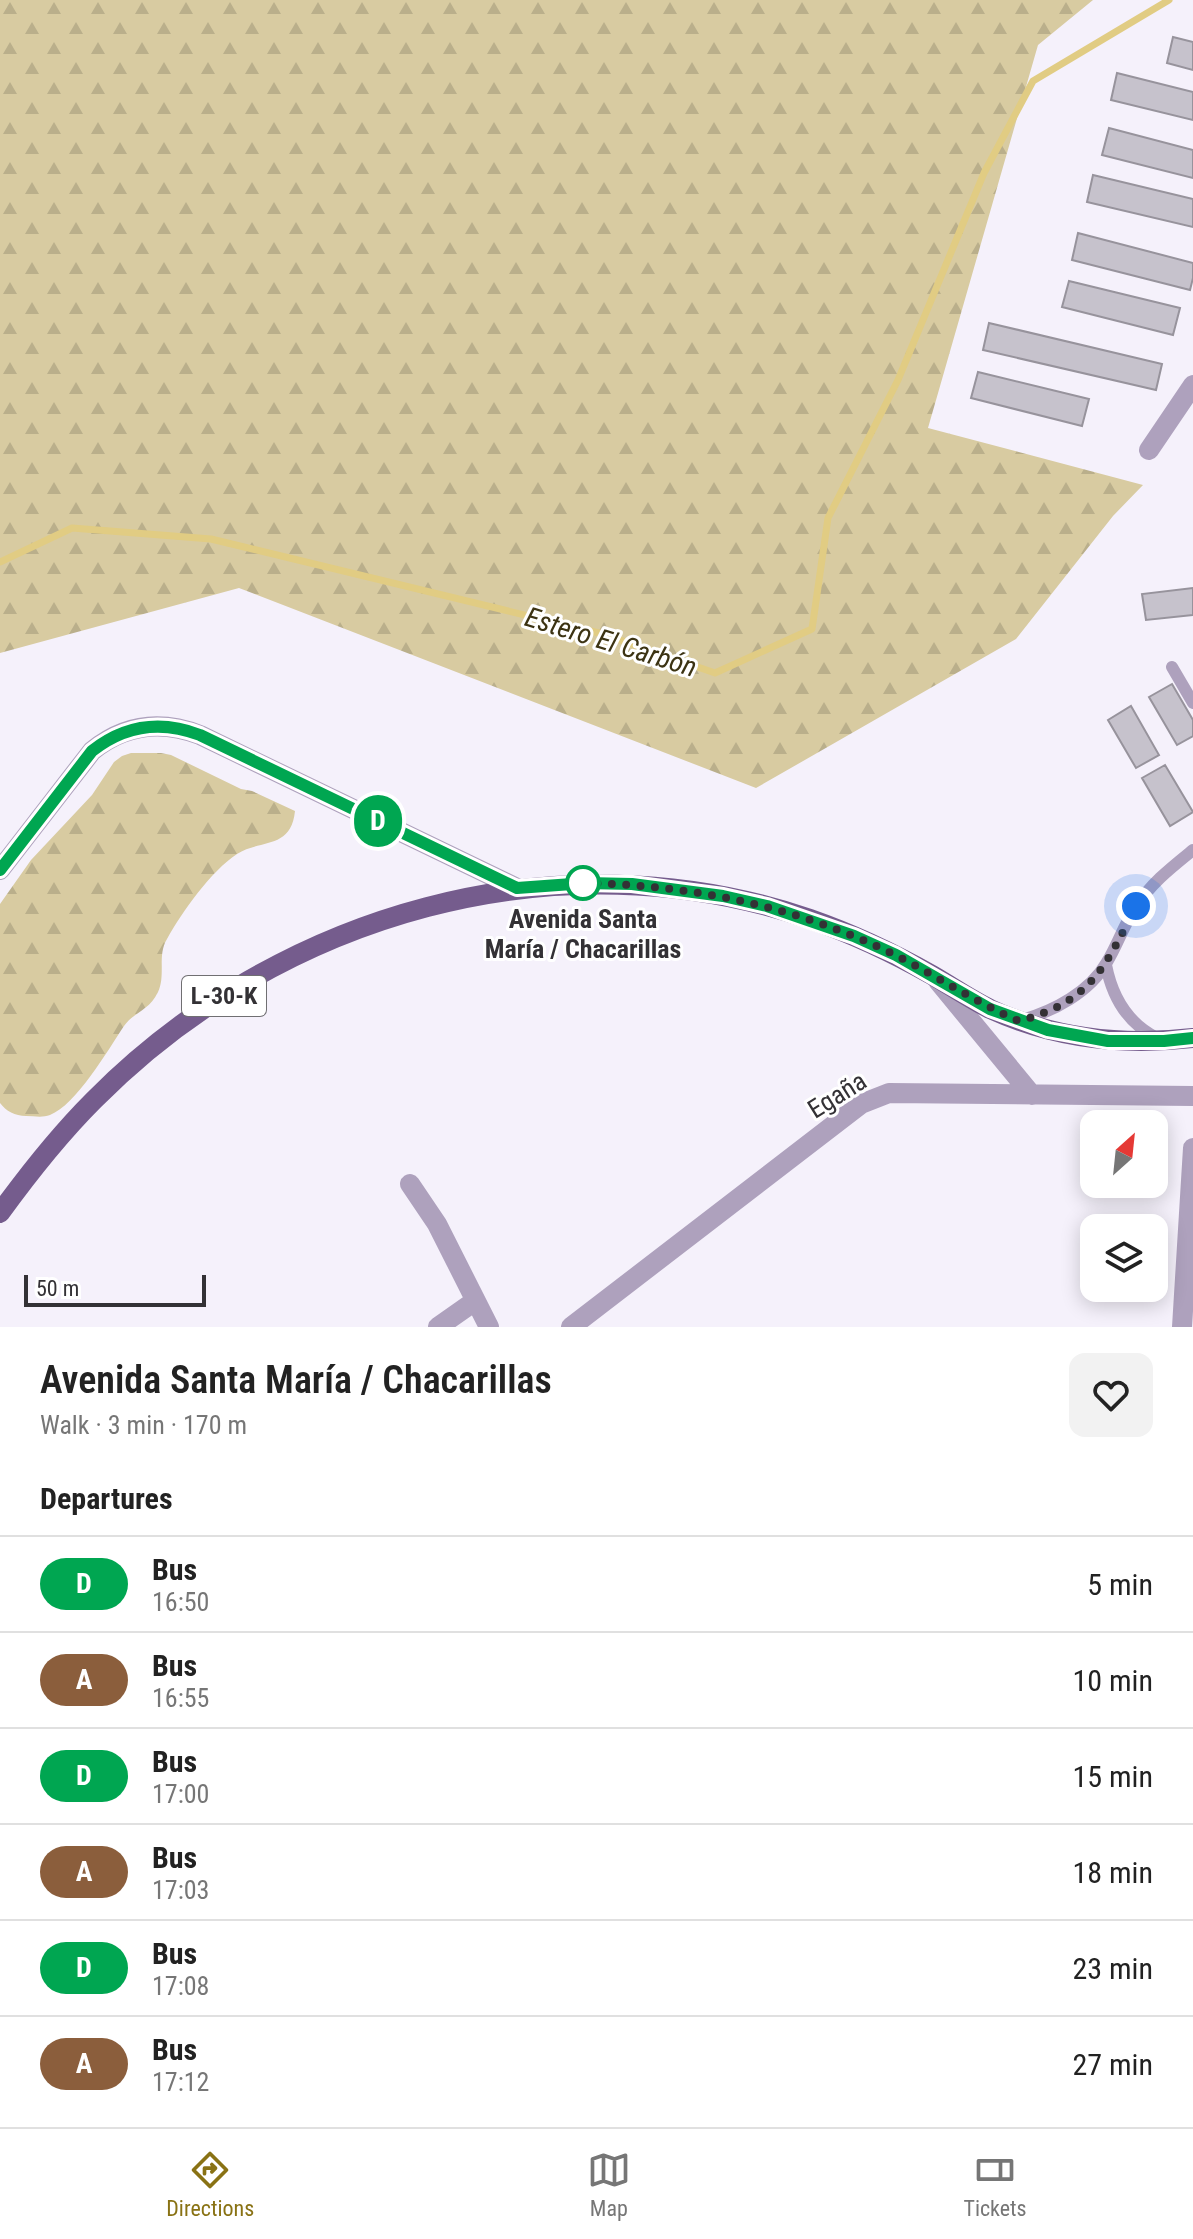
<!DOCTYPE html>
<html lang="en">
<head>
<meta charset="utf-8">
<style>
  :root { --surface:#fff; --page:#f2f2f2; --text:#222; --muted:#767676; --line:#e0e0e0; --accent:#897214 }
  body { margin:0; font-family:"Roboto Condensed",sans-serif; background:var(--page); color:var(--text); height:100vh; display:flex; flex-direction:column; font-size:30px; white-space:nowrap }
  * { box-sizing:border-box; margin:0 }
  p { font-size:26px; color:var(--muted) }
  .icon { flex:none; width:44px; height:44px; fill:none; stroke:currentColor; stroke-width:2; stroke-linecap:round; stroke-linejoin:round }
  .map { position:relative; height:1327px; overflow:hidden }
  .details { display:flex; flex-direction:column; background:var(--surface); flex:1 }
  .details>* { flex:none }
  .badge { padding:0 16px; border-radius:26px; font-size:28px; line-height:52px }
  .needle { width:52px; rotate:27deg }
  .controls { position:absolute; left:1080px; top:1110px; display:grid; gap:16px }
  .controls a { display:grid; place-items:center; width:88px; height:88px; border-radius:16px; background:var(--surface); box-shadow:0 4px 20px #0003; font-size:40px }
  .scale { position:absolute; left:24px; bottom:20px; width:182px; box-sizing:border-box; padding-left:8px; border:4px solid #333135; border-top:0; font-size:22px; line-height:28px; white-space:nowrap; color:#333135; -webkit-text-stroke:6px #fff; paint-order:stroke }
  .you { position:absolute; width:40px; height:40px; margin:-20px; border:6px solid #fff; border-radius:50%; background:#1a73e8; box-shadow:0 0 0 12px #1a73e833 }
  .map>.badge { position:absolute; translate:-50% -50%; box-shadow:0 0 0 4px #fff }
  h2 { padding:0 40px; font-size:30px; line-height:72px }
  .round { display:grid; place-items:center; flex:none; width:84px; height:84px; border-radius:16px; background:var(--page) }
  .headline { display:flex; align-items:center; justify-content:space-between; height:136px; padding:0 40px }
  h1 { font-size:38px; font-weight:600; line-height:60px }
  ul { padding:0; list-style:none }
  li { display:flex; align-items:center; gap:24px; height:96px; padding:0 40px; border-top:2px solid var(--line) }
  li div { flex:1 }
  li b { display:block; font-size:30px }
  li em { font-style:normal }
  li .badge { min-width:88px; font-weight:700; text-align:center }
  .dock { display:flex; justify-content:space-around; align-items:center; height:112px; border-top:2px solid var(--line); background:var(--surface); font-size:22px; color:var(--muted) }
  .dock a { display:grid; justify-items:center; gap:4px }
  .dock .current { color:var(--accent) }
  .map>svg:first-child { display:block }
  .forest { fill:url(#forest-firs) }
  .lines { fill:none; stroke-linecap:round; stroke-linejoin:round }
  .stream { stroke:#e1cc83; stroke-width:7 }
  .building { fill:#c6c2cc; stroke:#97939c; stroke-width:2 }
  .service { stroke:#aea1bd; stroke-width:12 }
  .minor { stroke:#aea1bd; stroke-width:20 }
  .tertiary { stroke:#aea1bd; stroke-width:20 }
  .primary { stroke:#755c8d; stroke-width:20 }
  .line-casing { stroke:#fff; stroke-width:18 }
  .line { stroke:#00a651; stroke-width:12 }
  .walk { stroke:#333135; stroke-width:8; stroke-dasharray:0 14.4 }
  .stop-dot { fill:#fff; stroke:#00a651; stroke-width:4 }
  .labels { text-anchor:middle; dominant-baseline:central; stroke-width:6; stroke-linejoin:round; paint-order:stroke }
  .shield { fill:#fff; stroke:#706f72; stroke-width:2 }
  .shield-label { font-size:24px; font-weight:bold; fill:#333135 }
  .stop-label { font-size:26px; font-weight:bold; fill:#333135; stroke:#fff }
  .street-label { font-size:26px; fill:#333135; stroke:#fff }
  .water-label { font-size:28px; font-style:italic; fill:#3c3313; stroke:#fff }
</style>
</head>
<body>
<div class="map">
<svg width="1193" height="1327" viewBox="0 0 1193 1327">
  <defs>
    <pattern id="forest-firs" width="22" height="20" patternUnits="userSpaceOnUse" patternTransform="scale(2)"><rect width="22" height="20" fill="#d8cba1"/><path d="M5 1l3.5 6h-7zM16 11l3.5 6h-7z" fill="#baaf8b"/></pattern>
  </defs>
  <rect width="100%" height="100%" fill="#f5f1fb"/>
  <path class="forest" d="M0,0H1093L1038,45L928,428L1143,485L1113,516L1016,639L756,788L239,588L0,653Z
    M131,753H161L171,755L241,789L252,791L295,811C291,850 260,839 237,854C211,871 182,912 167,939C157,955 166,975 158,992C149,1011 135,1011 124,1026C108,1050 76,1105 50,1115C42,1118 34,1116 26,1116C15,1116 6,1111 0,1103V904L31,860L92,795L114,762L122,756Z"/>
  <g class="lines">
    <path class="stream" d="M0,562L72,528L211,539L603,634L715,673L812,629L828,518L898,380L984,173L1033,81L1169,0"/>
  </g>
  <path class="building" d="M1173,37L1193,42V70L1167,63Z
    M1117,73L1193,92V120L1111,100Z
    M1109,128L1193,150V178L1102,155Z
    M1093,175L1193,199V227L1087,202Z
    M1078,233L1193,263V278L1190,290L1072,260Z
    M1069,281L1180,308L1173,335L1062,307Z
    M989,323L1162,364L1156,390L983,350Z
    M978,372L1089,399L1082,426L971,398Z
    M1193,588V615L1146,620L1142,594Z
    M1172,684L1193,720V736L1177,745L1149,697Z
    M1131,706L1159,755L1136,768L1108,720Z
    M1165,765L1193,812L1170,826L1142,778Z"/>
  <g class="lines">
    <path class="service" d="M1172,667L1193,703
      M1106,965C1112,996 1127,1023 1157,1038
      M1022,1020C1054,1011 1090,992 1107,962C1118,944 1124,924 1136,907C1150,884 1172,867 1193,850"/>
    <path class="minor" d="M1149,450L1193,385
      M938,981L1032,1095
      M410,1184L437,1224L489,1327
      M438,1327L475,1301
      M571,1327L861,1104L889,1093L1193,1096
      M1182,1327L1193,1148"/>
    <path class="tertiary" d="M0,870L92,751C125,724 161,720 200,735L517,888"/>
    <path class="primary" d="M0,1213C29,1173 59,1135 94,1100C279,913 558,833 810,919C853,934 893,953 932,975C951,986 970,999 990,1009C1055,1039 1123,1046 1193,1038"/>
  </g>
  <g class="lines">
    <defs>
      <path id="line" d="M0,870L92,751C125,725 161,720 200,735L517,888L586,883L632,884L723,896L767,906L854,936L896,955L990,1009L1048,1030L1108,1041H1164L1193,1038"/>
    </defs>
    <use href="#line" class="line-casing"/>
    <use href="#line" class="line"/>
    <path class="walk" d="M583,883C692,885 797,906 895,955C937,976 975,1002 1019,1021C1090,1002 1105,968 1136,906"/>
  </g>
  <circle class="stop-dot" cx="583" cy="883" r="16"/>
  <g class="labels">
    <rect class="shield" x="182" y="976" width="84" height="40" rx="6"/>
    <g class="shield-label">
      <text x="224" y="996">L-30-K</text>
    </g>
    <g class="stop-label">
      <text x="583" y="919">Avenida Santa<tspan x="583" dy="30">María / Chacarillas</tspan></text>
    </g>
    <g class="street-label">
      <text transform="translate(837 1095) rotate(-32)">Egaña</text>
    </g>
    <g class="water-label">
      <text transform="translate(611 642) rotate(17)">Estero El Carbón</text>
    </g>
  </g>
</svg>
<div class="controls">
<a><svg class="needle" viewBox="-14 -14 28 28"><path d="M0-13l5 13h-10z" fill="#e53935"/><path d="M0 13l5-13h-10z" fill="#767676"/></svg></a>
<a><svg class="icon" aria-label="layers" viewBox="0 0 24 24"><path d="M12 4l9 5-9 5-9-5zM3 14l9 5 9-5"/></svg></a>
</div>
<div class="scale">50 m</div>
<div class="you" style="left:1136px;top:906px"></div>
<b class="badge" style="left:378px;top:821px;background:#00a651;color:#fff">D</b>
</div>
<section class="details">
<div class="headline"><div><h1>Avenida Santa María / Chacarillas</h1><p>Walk · 3 min · 170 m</p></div><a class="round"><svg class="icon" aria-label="heart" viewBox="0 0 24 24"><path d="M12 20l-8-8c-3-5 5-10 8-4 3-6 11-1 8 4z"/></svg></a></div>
<h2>Departures</h2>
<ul>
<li><span class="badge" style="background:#00a651;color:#fff">D</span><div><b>Bus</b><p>16:50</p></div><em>5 min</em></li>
<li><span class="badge" style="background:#8b5e3c;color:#fff">A</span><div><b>Bus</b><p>16:55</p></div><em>10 min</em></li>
<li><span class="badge" style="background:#00a651;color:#fff">D</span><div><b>Bus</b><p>17:00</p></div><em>15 min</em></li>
<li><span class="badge" style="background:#8b5e3c;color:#fff">A</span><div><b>Bus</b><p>17:03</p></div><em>18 min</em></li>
<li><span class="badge" style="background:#00a651;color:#fff">D</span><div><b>Bus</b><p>17:08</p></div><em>23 min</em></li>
<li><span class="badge" style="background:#8b5e3c;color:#fff">A</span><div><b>Bus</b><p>17:12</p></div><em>27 min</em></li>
</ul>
</section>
<nav class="dock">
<a class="current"><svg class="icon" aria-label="directions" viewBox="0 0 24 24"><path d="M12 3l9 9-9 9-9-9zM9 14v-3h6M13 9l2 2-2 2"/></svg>Directions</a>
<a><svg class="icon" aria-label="map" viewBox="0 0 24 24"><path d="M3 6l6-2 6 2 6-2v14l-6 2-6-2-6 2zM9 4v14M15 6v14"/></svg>Map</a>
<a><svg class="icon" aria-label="tickets" viewBox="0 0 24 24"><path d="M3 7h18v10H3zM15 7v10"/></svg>Tickets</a>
</nav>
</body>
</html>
